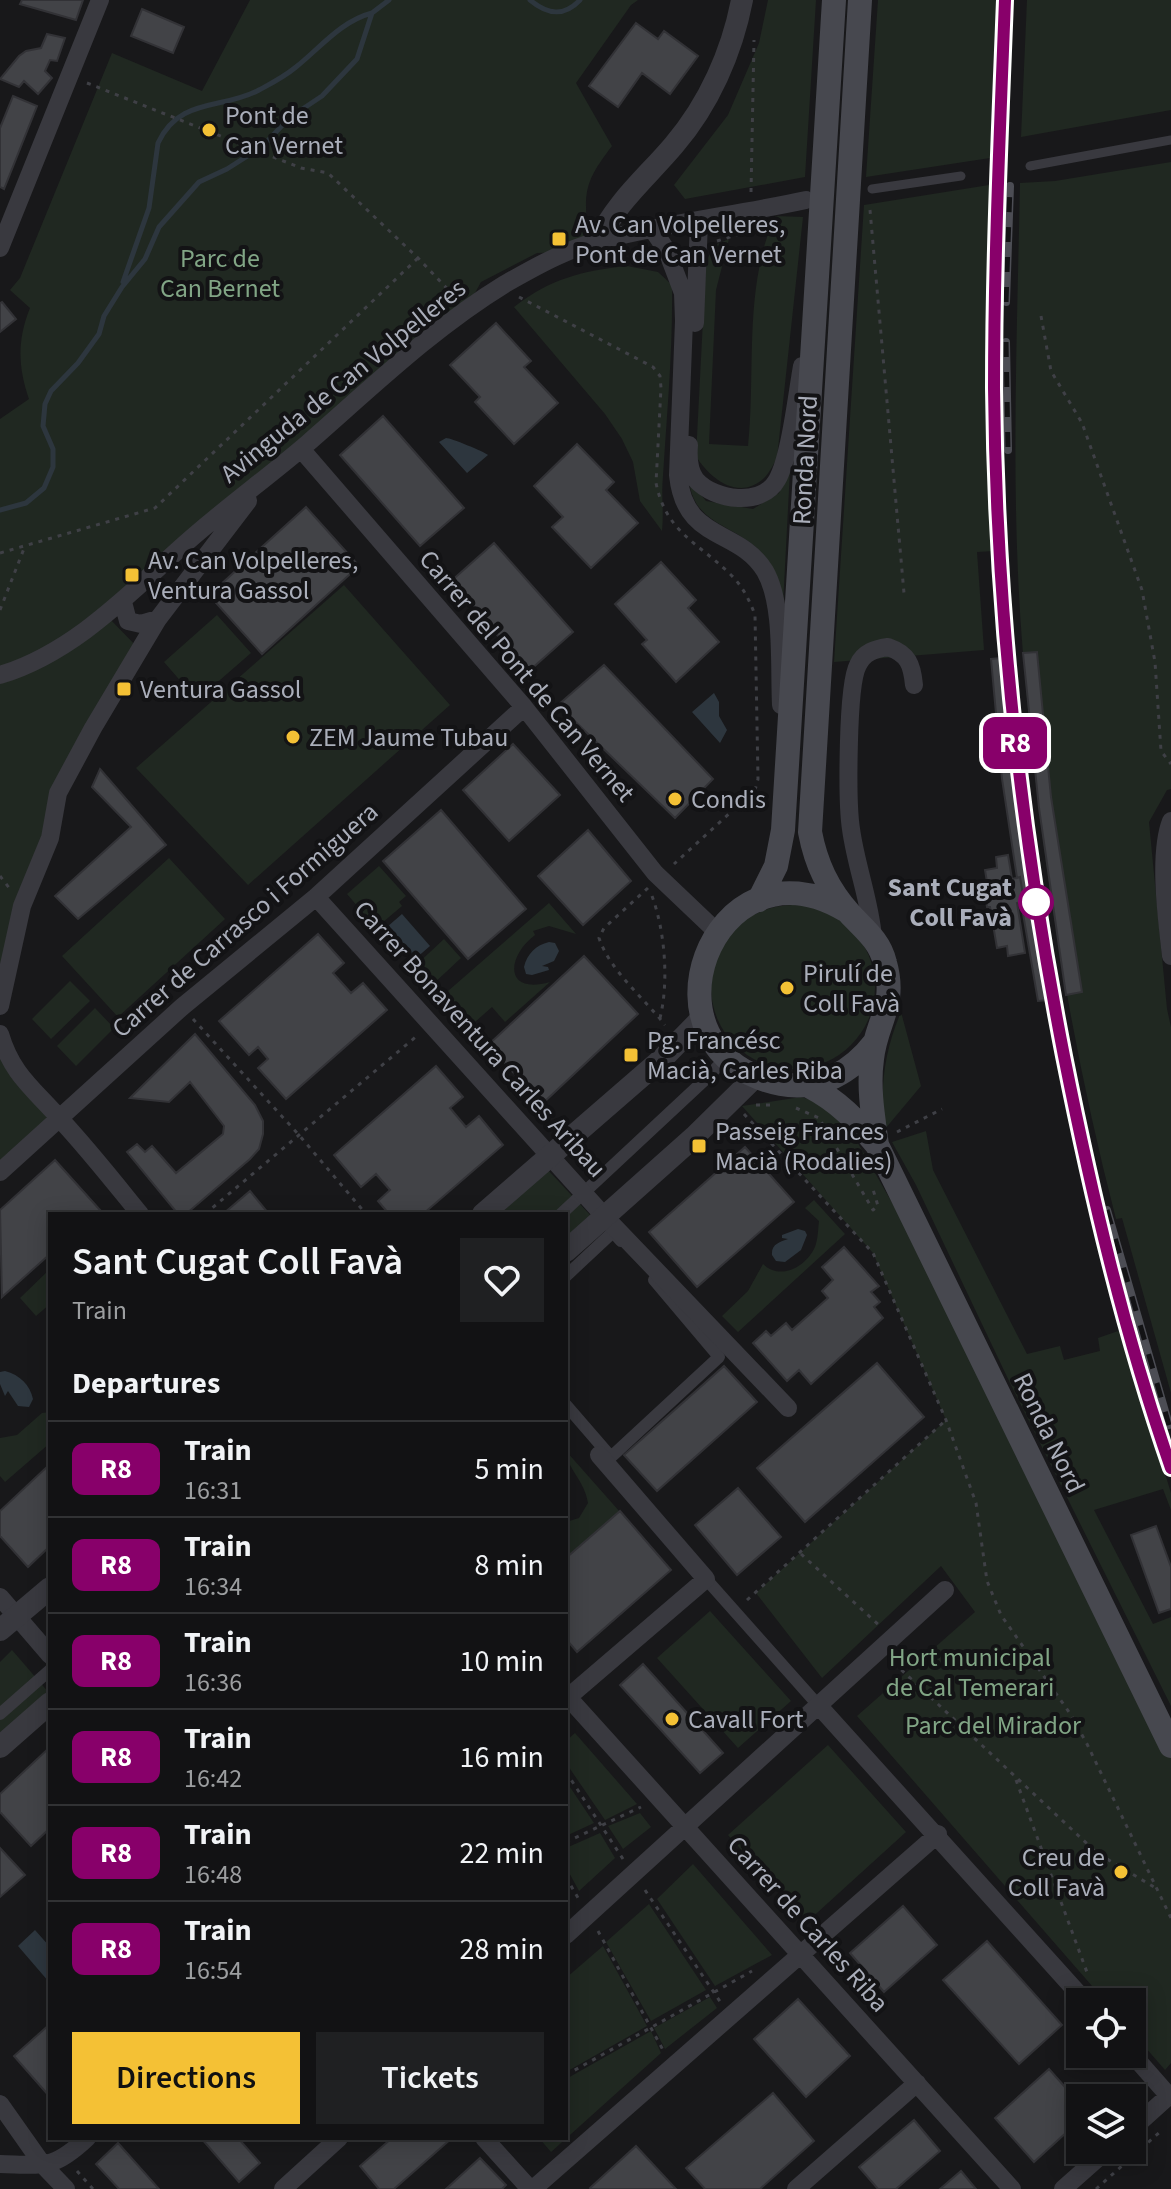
<!DOCTYPE html>
<html lang="en">
<head>
<meta charset="utf-8">
<style>
  :root { --surface:#121214; --page:#1f2022; --text:#f1f3f6; --muted:#9c9ea0; --line:#313234; --accent:#f4c135 }
  body { margin:0; font-family:"Source Sans 3",sans-serif; background:var(--page); color:var(--text); height:100vh; display:flex; flex-direction:column; font-size:30px; white-space:nowrap }
  * { box-sizing:border-box; margin:0 }
  p { font-size:26px; color:var(--muted) }
  .icon { flex:none; width:44px; height:44px; fill:none; stroke:currentColor; stroke-width:2; stroke-linecap:round; stroke-linejoin:round }
  .map { position:relative; flex:1; overflow:hidden }
  .sheet { position:absolute; left:48px; top:1212px; width:520px; height:928px; display:flex; flex-direction:column; background:var(--surface); border-radius:0px; box-shadow:0 4px 20px #0003,0 0 0 2px var(--line) }
  .sheet>* { flex:none }
  .badge { padding:0 16px; border-radius:12px; font-size:28px; line-height:52px }
  .buttons { position:absolute; left:1066px; top:1988px; display:grid; gap:16px }
  .buttons a { display:grid; place-items:center; width:80px; height:80px; border-radius:0px; background:var(--surface); box-shadow:0 4px 20px #0003,0 0 0 2px var(--line); font-size:40px }
  .map>.badge { position:absolute; translate:-50% -50%; box-shadow:0 0 0 4px #fff }
  h2 { padding:0 24px; font-size:30px; line-height:72px }
  .round { display:grid; place-items:center; flex:none; width:84px; height:84px; border-radius:0px; background:var(--page) }
  .headline { display:flex; align-items:center; justify-content:space-between; height:136px; padding:0 24px }
  h1 { font-size:38px; font-weight:600; line-height:60px }
  .primary-button { display:flex; gap:16px; margin-top:auto; padding:16px 24px }
  .primary-button a { flex:1; height:92px; border-radius:0px; background:var(--accent); color:#111; font-size:32px; font-weight:600; line-height:92px; text-align:center }
  .primary-button a+a { background:var(--page); color:var(--text) }
  ul { padding:0; list-style:none }
  li { display:flex; align-items:center; gap:24px; height:96px; padding:0 24px; border-top:2px solid var(--line) }
  li div { flex:1 }
  li b { display:block; font-size:30px }
  li em { font-style:normal }
  li .badge { min-width:88px; font-weight:700; text-align:center }
  .map>svg:first-child { display:block }
  .green { fill:#202821 }
  .water { fill:#2d363e }
  .lines { fill:none; stroke-linecap:round; stroke-linejoin:round }
  .stream { stroke:#2d363e; stroke-width:5 }
  .building { fill:#424347; stroke:#323236; stroke-width:2 }
  .path { stroke:#3f4046; stroke-width:3; stroke-dasharray:4 6; stroke-linecap:butt }
  .service { stroke:#39393f; stroke-width:9 }
  .pedestrian { stroke:#39393f; stroke-width:12 }
  .minor { stroke:#39393f; stroke-width:18 }
  .tertiary { stroke:#39393f; stroke-width:22 }
  .secondary { stroke:#47484f; stroke-width:24 }
  .rail-casing { stroke:#4c4d54; stroke-width:8 }
  .rail { stroke:#131315; stroke-width:5; stroke-dasharray:15; stroke-linecap:butt }
  .line-casing { stroke:#fff; stroke-width:18 }
  .line { stroke:#88006a; stroke-width:12 }
  .poi-dot { fill:#f4c135; stroke:#131315; stroke-width:3 }
  .stop-dot { fill:#fff; stroke:#88006a; stroke-width:4 }
  .labels { text-anchor:middle; dominant-baseline:central; stroke-width:8; stroke-linejoin:round; paint-order:stroke }
  .poi-label { font-size:26px; fill:#aaaeba; stroke:#131315; text-anchor:start }
  .park-label { font-size:26px; fill:#81a585; stroke:#131315 }
  .street-label { font-size:26px; fill:#aaaeba; stroke:#131315 }
  .stop-label { font-size:26px; font-weight:bold; fill:#aaaeba; stroke:#131315; text-anchor:end }
</style>
</head>
<body>
<div class="map">
<svg width="1171" height="2189" viewBox="0 0 1171 2189">
  <rect width="100%" height="100%" fill="#18181a"/>
  <path class="green" d="M250,0H638L631,5L576,83L612,146C586,180 583,190 588,233L567,252L537,253L481,282L466,309L429,323V338L107,616L140,650L59,793L0,1007V419L29,399C18,367 17,340 30,308L10,290L20,278L112,53L202,91Z
    M768,0H816L805,177L685,199L674,185L728,115L759,43Z
    M878,0H996L990,158L866,177Z
    M1027,0H1171V110L1021,137Z
    M1171,162V789L1167,790L1149,822L1167,1009L1171,1027V1393L1122,1218L1116,1219C1068,1034 1039,845 1023,654C1010,498 1017,340 1020,183L1055,181Z
    M989,185L986,446L994,551L977,552L984,650L834,662L864,205Z
    M775,216L803,217L777,458C773,465 769,474 763,479C738,501 709,478 696,456L706,261L715,245L729,239L716,290L709,444L748,446C756,370 743,289 775,216Z
    M627,266L658,272L672,285C673,349 667,412 663,476C661,494 664,512 662,531L640,501L633,462L622,439L605,414L514,307C550,279 581,271 627,266Z
    M791,451L783,605C777,586 773,562 757,548C730,524 693,522 689,480L706,501L753,509L779,493Z
    M344,585L450,705L248,885L136,768Z
    M217,615L251,653L197,700L164,662Z
    M169,858L225,919L118,1017L62,956Z
    M379,866L406,896L399,902L402,906L376,928L347,894Z
    M549,903L576,934L549,926L533,931L535,935C506,957 504,995 550,982L505,1022L492,1007L467,1029L440,998Z
    M711 987a82 82 0 1 1 164 0a82 82 0 1 1-164 0Z
    M444,939L461,958L431,986L414,967Z
    M70,981L90,1001L51,1039L32,1019Z
    M95,1008L114,1028L76,1066L57,1046Z
    M901,1012L921,1086L885,1129C879,1088 885,1049 901,1012Z
    M0,1034L61,1119L0,1172Z
    M801,1097L826,1104L851,1131L986,1367L1171,1746V2063L1165,2070L1132,2032V2002H1106L857,1716L975,1612L941,1566L822,1678L756,1593L946,1420L873,1253L742,1106Z
    M926,1131L933,1170L1027,1354L1060,1346L1064,1360L1100,1351L1098,1338L1121,1330L1171,1493V1510L1163,1489L1094,1510L1153,1624L1171,1617V1706L1010,1383L916,1185L892,1142Z
    M547,1169L591,1216L566,1238V1214H500Z
    M814,1200L845,1234L738,1332L722,1316L748,1291L763,1264C780,1281 806,1267 815,1247C818,1239 818,1230 819,1221L805,1208Z
    M50,1269V1304L36,1316L20,1298Z
    M50,1412V1443L5,1482L0,1476V1438L17,1435L42,1413Z
    M566,1451L620,1512L566,1560V1522L579,1518L588,1503C585,1481 566,1467 566,1451Z
    M710,1611L791,1701L738,1748L657,1658Z
    M12,1650L50,1694L0,1740V1662Z
    M575,1733L637,1804L605,1820L566,1763V1741Z
    M828,1745L906,1832L807,1922L728,1835Z
    M566,1781L594,1823L566,1836Z
    M640,1813L651,1827L623,1849L608,1826Z
    M600,1833L615,1858L579,1891L566,1867V1848Z
    M693,1864L772,1955L715,1986L657,1899Z
    M649,1904L706,1990L651,2021L606,1942Z
    M603,1946L647,2026L566,2072V1978Z
    M710,1997L717,2008L665,2049L654,2028Z
    M651,2031L661,2053L551,2152L539,2138H566V2079Z"/>
  <path class="water" d="M446,438C451,438 485,452 488,455L467,473L439,442Z
    M714,693L719,702V716L727,730L720,743L692,712Z
    M402,914L430,946L415,959L387,927Z
    M549,942L555,943L559,951L554,961L542,966L548,967L549,970L532,975L526,974L524,967C527,954 536,945 549,942Z
    M798,1229L805,1231L807,1235L801,1250L785,1262L776,1261L772,1255C771,1244 780,1242 788,1239L782,1238V1235Z
    M5,1371C20,1375 30,1385 33,1399L29,1407L18,1406L8,1391L5,1396L0,1384V1372Z
    M35,1930L50,1947L49,1982L18,1946Z"/>
  <g class="lines">
    <path class="stream" d="M530,0C548,15 564,17 580,0
      M123,282L149,208L158,143C179,97 222,110 259,90C272,83 284,77 296,67C320,48 341,21 372,13
      M0,510L26,503L44,488L53,467V449L43,426L45,404L51,391L78,363L99,334L104,316L122,287L145,259L159,227L199,182L227,169L263,146L289,118L322,96L357,59L372,13L389,0"/>
  </g>
  <path class="building" d="M22,0H83L76,20L20,4Z
    M142,9L184,27L173,53L131,36Z
    M636,23L658,39L664,31L698,56L670,94L642,73L618,107L589,86Z
    M47,34L65,38L57,61L50,60L45,71L52,78L38,94L24,81L19,87L0,79L19,56L26,51L41,48Z
    M13,96L37,106L4,189L0,187V128Z
    M2,302L16,319L0,332V303Z
    M496,323L531,361L524,367L558,403L514,444L475,402L480,397L450,365Z
    M383,416L464,508L420,546L340,455Z
    M577,444L614,482L606,490L638,523L591,568L552,527L563,517L534,486Z
    M306,507L359,566L262,654L209,595Z
    M494,543L573,632L529,671L450,582Z
    M661,562L696,600L688,608L719,642L676,682L642,644L647,640L615,604Z
    M1037,652L1051,797L1082,992L1066,995L1039,808L1023,653Z
    M1001,658L1013,777L1031,904L1048,1000L1038,1001L1021,902L1024,901L1020,877L1017,878L1002,779L991,659Z
    M604,665L713,779L675,818L558,705Z
    M513,744L560,795L509,841L463,790Z
    M100,769L166,845L78,919L55,896L131,827L92,787Z
    M441,810L526,909L468,959L383,861Z
    M588,830L631,881L583,925L538,876Z
    M1008,855L1012,879L1020,877L1024,901L1017,903L1025,953L1008,956L1007,946L997,948L990,907H987L983,883L987,882L985,870L997,868L996,857Z
    M318,934L344,963L333,973L351,993L363,983L387,1010L286,1099L258,1068L268,1059L258,1047L249,1055L219,1021Z
    M584,956L638,1014L542,1104L488,1045Z
    M195,1034L255,1105L263,1121V1134L259,1149L250,1159L186,1214H178L127,1152L137,1144L145,1152L152,1146L176,1173L223,1134L224,1126L190,1082L169,1102L130,1098Z
    M436,1066L463,1097L450,1108L466,1127L479,1116L503,1145L423,1214H389L378,1201L390,1190L376,1174L361,1187L334,1155Z
    M745,1147L794,1202L697,1287L649,1232Z
    M55,1160L100,1210L95,1214H50V1254L2,1297L0,1210Z
    M250,1191L269,1214H223Z
    M844,1247L879,1286L871,1292L880,1302L874,1307L883,1318L811,1384L799,1370L787,1381L753,1343L766,1331L771,1336L786,1323L792,1330L828,1298L822,1291L833,1280L822,1267Z
    M877,1363L924,1417L805,1522L757,1468Z
    M724,1366L757,1402L657,1491L624,1455Z
    M50,1464V1546L28,1567L0,1536V1511Z
    M738,1488L781,1537L737,1575L695,1525Z
    M620,1511L671,1570L577,1652L566,1639V1558Z
    M1156,1526L1171,1567V1609L1159,1613L1131,1535Z
    M643,1664L723,1753L700,1773L620,1685Z
    M50,1747V1828L31,1846L0,1812V1794Z
    M0,1848L25,1875L0,1897Z
    M903,1906L937,1945L884,1992L850,1953Z
    M987,1941L1062,2025L1019,2064L943,1980Z
    M798,1999L850,2056L806,2097L754,2039Z
    M50,2024V2097L14,2056Z
    M1049,2069L1080,2104V2120L1034,2162L995,2118Z
    M773,2093L814,2141L760,2189H705L686,2168Z
    M914,2120L940,2151L896,2189H878L859,2167Z
    M201,2138H238L260,2163L239,2182Z
    M392,2138H452L394,2189H379L360,2166Z
    M118,2143L159,2189H119L96,2164Z
    M636,2146L676,2189H591L590,2188Z
    M480,2158L506,2185L502,2189H446Z
    M961,2171L976,2189H940Z"/>
  <g class="lines">
    <path class="path" d="M87,83L301,168L328,173L418,258L456,298
      M751,192L754,40
      M870,210L904,593
      M717,241L756,229
      M647,252H644V257L652,262
      M519,297L653,367L660,376L661,388L656,483C666,532 697,542 729,573C742,585 749,599 755,615L758,779L755,790L674,864
      M1041,316L1051,371L1082,423L1142,590L1155,662L1161,751L1171,764
      M0,553L155,508L418,258
      M0,610L25,546
      M0,876L10,889
      M648,888L604,928L599,938C610,971 644,998 665,1025
      M652,896C665,931 669,982 660,1018
      M978,898L985,896
      M193,1019L299,1135L366,1214
      M756,1105H772
      M796,1108L819,1118L873,1210L878,1206L872,1186
      M744,1114L873,1253L946,1420L976,1503L987,1581L1001,1615L1071,1715L1087,1744L1171,1918
      M897,1132L942,1109
      M205,1214L418,1035
      M801,1554L881,1627
      M747,1600L946,1420
      M894,1663L1097,1853L1154,1887
      M566,1772L623,1859
      M1016,1780L1088,1975
      M566,1842L641,1807
      M566,1877L578,1898
      M645,1890L721,2003
      M598,1931L663,2050
      M566,2075L752,1971
      M77,2171L93,2189
      M1096,2189L1161,2131"/>
    <path class="service" d="M1030,166L1171,140
      M872,189L961,176"/>
    <path class="pedestrian" d="M561,1214L710,1075L726,1057
      M566,1276L613,1232L621,1241
      M566,1405L611,1457L719,1357L654,1280
      M706,1579L818,1705
      M0,1714L50,1670"/>
    <path class="minor" d="M653,230L667,251L683,293L684,321L678,475C685,543 738,527 765,571C784,604 779,667 781,705
      M0,248L100,0
      M695,323L699,221
      M689,445C688,457 688,470 696,480C715,501 762,507 777,480C790,457 797,394 802,366
      M301,449L524,707L655,873L717,932
      M123,602L128,621L141,624L158,619
      M0,675C70,654 124,599 177,551C218,513 265,480 308,443C371,388 433,328 505,284C535,267 565,250 598,241C666,223 737,215 806,200
      M1171,821C1158,854 1167,920 1171,956
      M316,897L605,1217L788,1408
      M873,937C870,901 856,866 851,829C847,803 847,685 858,665C864,652 875,649 888,647C908,654 912,664 914,685
      M0,1006L22,906L50,838L58,793L93,728L158,619L248,501
      M0,1034C12,1075 34,1089 60,1119C88,1149 114,1182 140,1214
      M0,1172L182,1007L316,897L524,707
      M0,1597L50,1655
      M566,1695L1012,2189
      M566,1699L706,1579L599,1455
      M818,1705L1086,2002
      M566,1935L945,1590
      M1132,2054L1169,2096
      M0,2104L43,2165L66,2189
      M1132,2129L1171,2094
      M484,2138L530,2189
      M0,2164C44,2165 53,2170 87,2138
      M283,2189L339,2138
      M533,2189L938,1834
      M796,2189L917,2083
      M1063,2189L1107,2150"/>
    <path class="tertiary" d="M598,241C616,202 647,177 674,145C709,104 732,52 742,0
      M483,1214L664,1057L703,1017
      M566,1251L694,1137L755,1077
      M0,1630L50,1588
      M0,1747L50,1703"/>
    <path class="secondary" d="M860,0L810,832C816,864 828,889 850,914C864,929 880,941 885,963C897,1006 876,1021 872,1059C868,1087 873,1116 877,1145
      M759,900L776,866L783,830L834,0
      M845,910C712,831 629,1054 781,1084C819,1091 852,1072 875,1042
      M809,1086C838,1101 856,1120 877,1145L1171,1746"/>
    <defs>
      <path id="rail" d="M1005,0C1000,129 994,259 994,388C996,618 1022,846 1067,1071C1094,1206 1127,1338 1171,1468
        M1006,302L1010,186
        M1006,342L1008,450
        M1107,1210L1169,1425"/>
    </defs>
    <use href="#rail" class="rail-casing"/>
    <use href="#rail" class="rail"/>
  </g>
  <g class="lines">
    <defs>
      <path id="line" d="M1005,0C1000,129 994,259 994,388C996,613 1021,836 1064,1056C1092,1196 1124,1333 1171,1468"/>
    </defs>
    <use href="#line" class="line-casing"/>
    <use href="#line" class="line"/>
  </g>
  <g class="poi-dot">
    <circle cx="209" cy="130" r="8"/>
    <rect x="551" y="231" width="16" height="16" rx="4"/>
    <rect x="124" y="567" width="16" height="16" rx="4"/>
    <rect x="116" y="681" width="16" height="16" rx="4"/>
    <circle cx="293" cy="737" r="8"/>
    <circle cx="675" cy="799" r="8"/>
    <circle cx="787" cy="988" r="8"/>
    <rect x="623" y="1047" width="16" height="16" rx="4"/>
    <rect x="691" y="1138" width="16" height="16" rx="4"/>
    <circle cx="672" cy="1719" r="8"/>
    <circle cx="1121" cy="1872" r="8"/>
  </g>
  <circle class="stop-dot" cx="1036" cy="902" r="16"/>
  <g class="labels">
    <g class="poi-label">
      <text x="225" y="115">Pont de<tspan x="225" dy="30">Can Vernet</tspan></text>
      <text x="575" y="224">Av. Can Volpelleres,<tspan x="575" dy="30">Pont de Can Vernet</tspan></text>
      <text x="148" y="560">Av. Can Volpelleres,<tspan x="148" dy="30">Ventura Gassol</tspan></text>
      <text x="140" y="689">Ventura Gassol</text>
      <text x="309" y="737">ZEM Jaume Tubau</text>
      <text x="691" y="799">Condis</text>
      <text x="803" y="973">Pirulí de<tspan x="803" dy="30">Coll Favà</tspan></text>
      <text x="647" y="1040">Pg. Francésc<tspan x="647" dy="30">Macià, Carles Riba</tspan></text>
      <text x="715" y="1131">Passeig Frances<tspan x="715" dy="30">Macià (Rodalies)</tspan></text>
      <text x="688" y="1719">Cavall Fort</text>
      <text x="1105" y="1857" text-anchor="end">Creu de<tspan x="1105" dy="30">Coll Favà</tspan></text>
    </g>
    <g class="park-label">
      <text x="220" y="258">Parc de<tspan x="220" dy="30">Can Bernet</tspan></text>
      <text x="970" y="1657">Hort municipal<tspan x="970" dy="30">de Cal Temerari</tspan></text>
      <text x="993" y="1725">Parc del Mirador</text>
    </g>
    <g class="street-label">
      <text transform="translate(343 381) rotate(-39)">Avinguda de Can Volpelleres</text>
      <text transform="translate(805 460) rotate(-87)">Ronda Nord</text>
      <text transform="translate(527 676) rotate(50)">Carrer del Pont de Can Vernet</text>
      <text transform="translate(245 920) rotate(-41)">Carrer de Carrasco i Formiguera</text>
      <text transform="translate(480 1039) rotate(48)">Carrer Bonaventura Carles Aribau</text>
      <text transform="translate(1049 1433) rotate(64)">Ronda Nord</text>
      <text transform="translate(808 1924) rotate(48)">Carrer de Carles Riba</text>
    </g>
    <g class="stop-label">
      <text x="1012" y="887">Sant Cugat<tspan x="1012" dy="30">Coll Favà</tspan></text>
    </g>
  </g>
</svg>
<div class="buttons">
<a><svg class="icon" aria-label="locate" viewBox="0 0 24 24"><circle cx="12" cy="12" r="6"/><path d="M12 2v4M12 18v4M2 12h4M18 12h4"/></svg></a>
<a><svg class="icon" aria-label="layers" viewBox="0 0 24 24"><path d="M12 4l9 5-9 5-9-5zM3 14l9 5 9-5"/></svg></a>
</div>
<b class="badge" style="left:1015px;top:743px;background:#88006a;color:#fff">R8</b>
<section class="sheet">
<div class="headline"><div><h1>Sant Cugat Coll Favà</h1><p>Train</p></div><a class="round"><svg class="icon" aria-label="heart" viewBox="0 0 24 24"><path d="M12 20l-8-8c-3-5 5-10 8-4 3-6 11-1 8 4z"/></svg></a></div>
<h2>Departures</h2>
<ul>
<li><span class="badge" style="background:#88006a;color:#fff">R8</span><div><b>Train</b><p>16:31</p></div><em>5 min</em></li>
<li><span class="badge" style="background:#88006a;color:#fff">R8</span><div><b>Train</b><p>16:34</p></div><em>8 min</em></li>
<li><span class="badge" style="background:#88006a;color:#fff">R8</span><div><b>Train</b><p>16:36</p></div><em>10 min</em></li>
<li><span class="badge" style="background:#88006a;color:#fff">R8</span><div><b>Train</b><p>16:42</p></div><em>16 min</em></li>
<li><span class="badge" style="background:#88006a;color:#fff">R8</span><div><b>Train</b><p>16:48</p></div><em>22 min</em></li>
<li><span class="badge" style="background:#88006a;color:#fff">R8</span><div><b>Train</b><p>16:54</p></div><em>28 min</em></li>
</ul>
<div class="primary-button"><a>Directions</a><a>Tickets</a></div>
</section>
</div>
</body>
</html>
